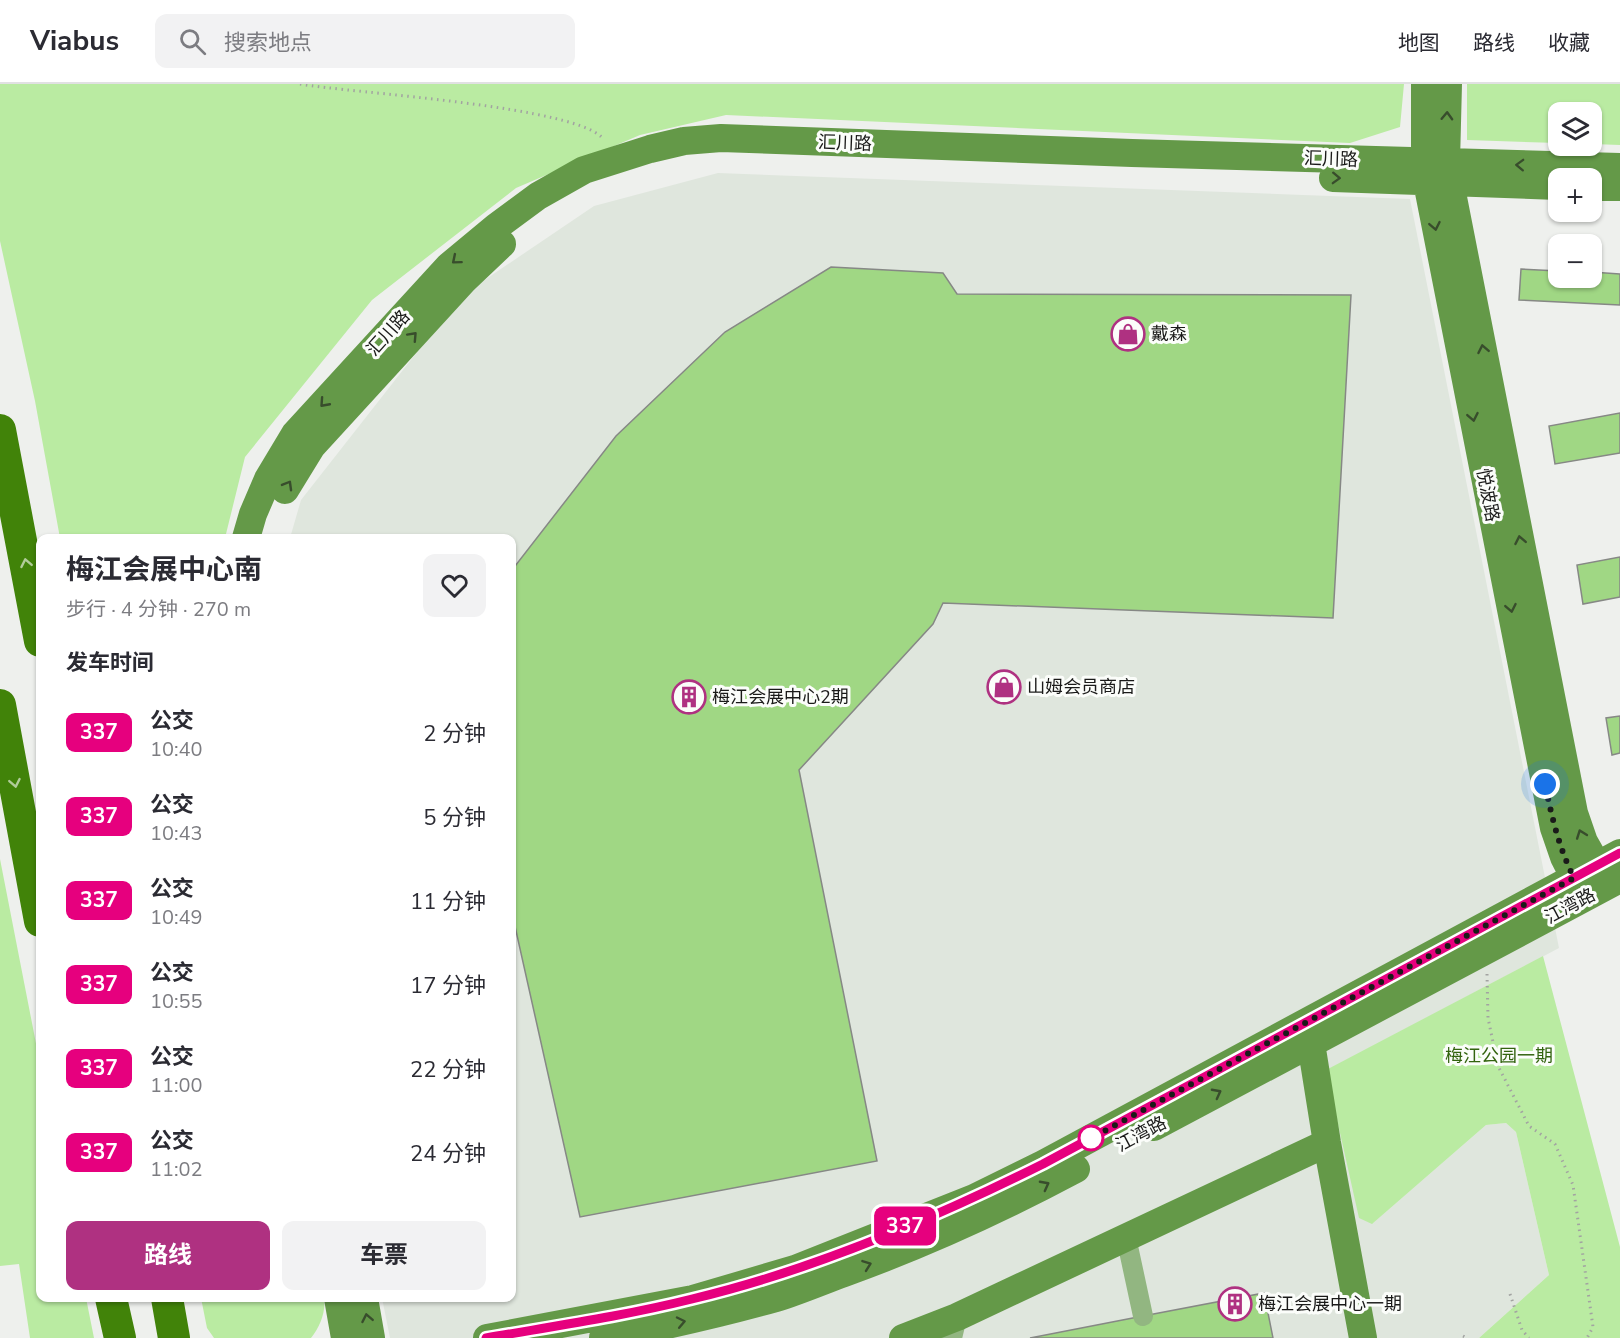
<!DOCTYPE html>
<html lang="zh">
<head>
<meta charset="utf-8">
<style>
  :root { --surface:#fff; --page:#f2f2f3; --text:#2b2b33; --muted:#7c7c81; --line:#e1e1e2; --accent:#af3181 }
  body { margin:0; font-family:"Nunito Sans","Noto Sans SC",sans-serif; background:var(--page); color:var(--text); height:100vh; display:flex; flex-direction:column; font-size:22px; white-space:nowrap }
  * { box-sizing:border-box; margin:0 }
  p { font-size:20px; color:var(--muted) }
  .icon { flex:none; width:33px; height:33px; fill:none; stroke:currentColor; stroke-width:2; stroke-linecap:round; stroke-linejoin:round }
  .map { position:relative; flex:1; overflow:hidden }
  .side { position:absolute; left:36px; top:450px; width:480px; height:768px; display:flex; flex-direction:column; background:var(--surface); border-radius:12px; box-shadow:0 2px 4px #0004 }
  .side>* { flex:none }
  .badge { padding:0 12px; border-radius:9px; font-size:21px; line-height:39px }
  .tools { position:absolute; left:1548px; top:18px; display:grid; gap:12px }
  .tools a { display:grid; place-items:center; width:54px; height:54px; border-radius:12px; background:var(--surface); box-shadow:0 2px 4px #0004; font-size:30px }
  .you { position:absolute; width:30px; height:30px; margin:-15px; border:4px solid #fff; border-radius:50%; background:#1a73e8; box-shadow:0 0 0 9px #1a73e833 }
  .map>.badge { position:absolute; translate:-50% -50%; box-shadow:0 0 0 3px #fff }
  h2 { padding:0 30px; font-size:22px; line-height:54px }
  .round { display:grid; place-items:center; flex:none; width:63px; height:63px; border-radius:12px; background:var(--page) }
  .head { display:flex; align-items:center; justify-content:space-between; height:102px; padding:0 30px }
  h1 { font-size:28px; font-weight:700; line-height:45px }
  .primary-button { display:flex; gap:12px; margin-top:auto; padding:12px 30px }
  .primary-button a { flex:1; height:69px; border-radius:12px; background:var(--accent); color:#fff; font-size:24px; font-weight:700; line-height:69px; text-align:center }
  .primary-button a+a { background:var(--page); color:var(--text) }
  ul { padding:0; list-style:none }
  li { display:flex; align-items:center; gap:18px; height:84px; padding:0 30px }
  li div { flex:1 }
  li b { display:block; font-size:22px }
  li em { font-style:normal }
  li .badge { min-width:66px; font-weight:700; text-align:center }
  header { display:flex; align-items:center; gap:36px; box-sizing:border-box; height:84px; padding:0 30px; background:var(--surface); border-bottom:2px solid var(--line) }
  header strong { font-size:28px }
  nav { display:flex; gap:33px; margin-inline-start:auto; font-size:21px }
  .search { width:420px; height:54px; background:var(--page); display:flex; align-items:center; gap:15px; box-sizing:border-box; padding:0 21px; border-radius:12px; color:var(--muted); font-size:22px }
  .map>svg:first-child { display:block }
  .built { fill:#dfe6dd }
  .green { fill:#baeba2 }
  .building { fill:#a0d784; stroke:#868885; stroke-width:1.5 }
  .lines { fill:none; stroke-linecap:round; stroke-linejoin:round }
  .path { stroke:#a2a3a1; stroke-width:3; stroke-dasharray:1.5 4.5; stroke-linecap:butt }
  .street { stroke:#92b681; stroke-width:20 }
  .secondary { stroke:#649948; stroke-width:28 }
  .primary { stroke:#418309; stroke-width:32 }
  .oneway { stroke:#384d2c }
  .oneway2 { stroke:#b1cc9a }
  .line-casing { stroke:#fff; stroke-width:14 }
  .line { stroke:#e6007e; stroke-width:9 }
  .walk { stroke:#1a1a19; stroke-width:6; stroke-dasharray:0 10.8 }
  .stop-dot { fill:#fff; stroke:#e6007e; stroke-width:3 }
  .labels { text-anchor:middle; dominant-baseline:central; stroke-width:6; stroke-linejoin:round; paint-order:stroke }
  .street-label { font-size:18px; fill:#1a1a19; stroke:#fbfdfa }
  .poi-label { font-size:18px; fill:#1a1a19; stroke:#fbfdfa; text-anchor:start }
  .park-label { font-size:18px; fill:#33640f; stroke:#fbfdfa }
</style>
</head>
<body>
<header>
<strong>Viabus</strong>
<div class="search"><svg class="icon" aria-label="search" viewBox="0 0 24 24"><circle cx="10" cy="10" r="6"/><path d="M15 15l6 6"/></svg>搜索地点</div>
<nav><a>地图</a><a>路线</a><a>收藏</a></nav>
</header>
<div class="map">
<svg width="1620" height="1254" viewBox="0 0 1620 1254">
  <rect width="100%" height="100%" fill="#eef0ed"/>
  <path class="built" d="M718,89L1410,115L1559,864L1327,986L1373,1139L1486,1041L1506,1039L1516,1048L1549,1191L1479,1254H390L382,1214H512V454H290L301,416L461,212L594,122Z"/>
  <path class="green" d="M0,0H1404L1400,43L1350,59L726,31L640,51L516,104L372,216L245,373L225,454H60L35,317L0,157Z
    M1467,0H1620V61L1592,60V28H1558V59L1467,56Z
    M0,775L40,980V1214H86L94,1254H30L19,1180L0,1182Z
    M1543,872L1620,1163V1254H1479L1549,1191L1516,1048L1506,1039L1486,1041L1372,1140L1359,1134L1326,986Z
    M201,1214H324C326,1228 320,1243 311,1254H214L207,1244Z"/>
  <path class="building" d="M831,183L943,189L957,210L1351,211L1333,534L943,519L933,540L799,686L877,1077L580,1133L512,829V486L616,352L725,248Z
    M1521,185L1558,187V194H1592V188L1620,190V221L1519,216Z
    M1620,329V369L1555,380L1549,342Z
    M1620,473V513L1583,520L1577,481Z
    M1620,632V669L1612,671L1606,634Z
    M1264,1209L1273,1254H1030L1143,1232Z"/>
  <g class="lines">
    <path class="path" d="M300,0C350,9 582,22 604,56
      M1487,890L1488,934L1498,982L1529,1042L1555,1060L1573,1101L1593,1243L1587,1254
      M1510,1210L1522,1246L1529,1254
      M1463,1252L1467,1254"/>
    <path class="street" d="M1126,1153L1143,1232
      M952,1254L957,1233"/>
    <path class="secondary" d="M1425,0V77L1427,98L1554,744L1564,773L1583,810
      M1448,0L1446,78L1574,729L1584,758L1606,797
      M1333,94L1558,102
      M1592,103H1620
      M285,406L312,362L464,196L502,160
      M246,454L253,430L268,395L295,350L449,182L496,143L538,112L584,86L650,65L684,57L721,54L1132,69L1620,83
      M1311,959L1327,1059L1363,1254
      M1154,1043L1620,795
      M338,1214L345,1254
      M364,1214L371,1254
      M487,1254L693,1215L795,1185L974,1114L1043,1080L1620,769
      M603,1254C661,1243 719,1230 776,1214C799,1207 822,1197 844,1189C925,1160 1001,1125 1076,1085
      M903,1254L957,1233L1327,1059"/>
    <path class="primary" d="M0,346L40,557
      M0,621L40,837
      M111,1214L120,1254
      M167,1214L174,1254"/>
  </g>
  <defs><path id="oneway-chevron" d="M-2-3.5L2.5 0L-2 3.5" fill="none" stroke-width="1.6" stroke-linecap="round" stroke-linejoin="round" transform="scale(1.5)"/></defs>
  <g class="oneway">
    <use href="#oneway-chevron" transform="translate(1447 32) rotate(-88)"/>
    <use href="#oneway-chevron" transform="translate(1520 81) rotate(-178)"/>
    <use href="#oneway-chevron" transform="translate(1336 94) rotate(2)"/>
    <use href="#oneway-chevron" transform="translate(1435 142) rotate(79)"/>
    <use href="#oneway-chevron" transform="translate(456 176) rotate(140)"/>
    <use href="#oneway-chevron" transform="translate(413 252) rotate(-47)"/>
    <use href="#oneway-chevron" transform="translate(1483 265) rotate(-101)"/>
    <use href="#oneway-chevron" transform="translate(324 319) rotate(132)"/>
    <use href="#oneway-chevron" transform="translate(1473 333) rotate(79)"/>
    <use href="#oneway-chevron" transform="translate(288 401) rotate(-60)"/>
    <use href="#oneway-chevron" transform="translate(1520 456) rotate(-101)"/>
    <use href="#oneway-chevron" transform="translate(1511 524) rotate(79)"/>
    <use href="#oneway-chevron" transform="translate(1581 750) rotate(-110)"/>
    <use href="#oneway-chevron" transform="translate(1217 1009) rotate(-28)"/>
    <use href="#oneway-chevron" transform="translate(1045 1101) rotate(-28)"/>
    <use href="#oneway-chevron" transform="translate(867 1181) rotate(-20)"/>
    <use href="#oneway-chevron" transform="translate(367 1234) rotate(-101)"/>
    <use href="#oneway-chevron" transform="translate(681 1238) rotate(-12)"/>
  </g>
  <g class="oneway2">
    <use href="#oneway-chevron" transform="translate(26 479) rotate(-101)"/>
    <use href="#oneway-chevron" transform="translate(15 699) rotate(79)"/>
  </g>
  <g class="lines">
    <defs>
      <path id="line" d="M486,1254C555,1242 624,1232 692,1215C810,1187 935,1134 1043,1080L1620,769"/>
    </defs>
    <use href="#line" class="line-casing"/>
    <use href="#line" class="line"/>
    <path class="walk" d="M1091,1054L1084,1058L1574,794C1559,764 1552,734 1545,700"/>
  </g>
  <defs>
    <symbol id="shop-ring" viewBox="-11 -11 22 22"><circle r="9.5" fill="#fbfdfa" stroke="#af3181" stroke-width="1.5"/><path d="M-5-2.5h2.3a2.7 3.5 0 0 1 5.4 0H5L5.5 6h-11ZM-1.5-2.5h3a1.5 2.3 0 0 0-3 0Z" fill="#af3181"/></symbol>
    <symbol id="building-ring" viewBox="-11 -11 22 22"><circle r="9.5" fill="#fbfdfa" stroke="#af3181" stroke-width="1.5"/><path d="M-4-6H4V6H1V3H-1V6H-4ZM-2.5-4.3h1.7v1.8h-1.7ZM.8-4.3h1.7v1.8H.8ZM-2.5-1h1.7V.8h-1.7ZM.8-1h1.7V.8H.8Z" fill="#af3181"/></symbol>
  </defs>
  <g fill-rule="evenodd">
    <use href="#shop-ring" x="1109" y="231" width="38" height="38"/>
    <use href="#shop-ring" x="985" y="584" width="38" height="38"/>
    <use href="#building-ring" x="670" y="594" width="38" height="38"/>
    <use href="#building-ring" x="1216" y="1201" width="38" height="38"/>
  </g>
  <circle class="stop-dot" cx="1091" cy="1054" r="12"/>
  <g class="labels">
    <g class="street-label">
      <text transform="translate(845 59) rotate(2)">汇川路</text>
      <text transform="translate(1331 75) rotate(2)">汇川路</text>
      <text transform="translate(388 249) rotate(-48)">汇川路</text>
      <text transform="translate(1488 411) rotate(79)">悦波路</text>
      <text transform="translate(1570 822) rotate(-28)">江湾路</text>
      <text transform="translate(1141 1050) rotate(-28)">江湾路</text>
    </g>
    <g class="poi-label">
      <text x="1151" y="250">戴森</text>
      <text x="1027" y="603">山姆会员商店</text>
      <text x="712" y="613">梅江会展中心2期</text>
      <text x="1258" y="1220">梅江会展中心一期</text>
    </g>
    <g class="park-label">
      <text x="1499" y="972">梅江公园一期</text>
    </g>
  </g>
</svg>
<div class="tools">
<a><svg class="icon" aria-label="layers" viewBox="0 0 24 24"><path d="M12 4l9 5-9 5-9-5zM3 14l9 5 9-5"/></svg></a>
<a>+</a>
<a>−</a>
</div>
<div class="you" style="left:1545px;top:700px"></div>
<b class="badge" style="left:905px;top:1142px;background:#e6007e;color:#fff">337</b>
<section class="side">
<div class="head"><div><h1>梅江会展中心南</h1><p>步行 · 4 分钟 · 270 m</p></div><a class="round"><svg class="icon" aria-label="heart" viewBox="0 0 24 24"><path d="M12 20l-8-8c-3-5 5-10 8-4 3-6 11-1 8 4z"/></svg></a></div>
<h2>发车时间</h2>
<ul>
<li><span class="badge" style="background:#e6007e;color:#fff">337</span><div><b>公交</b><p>10:40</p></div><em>2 分钟</em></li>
<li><span class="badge" style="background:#e6007e;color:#fff">337</span><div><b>公交</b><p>10:43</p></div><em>5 分钟</em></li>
<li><span class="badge" style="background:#e6007e;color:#fff">337</span><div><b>公交</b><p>10:49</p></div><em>11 分钟</em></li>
<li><span class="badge" style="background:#e6007e;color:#fff">337</span><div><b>公交</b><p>10:55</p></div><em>17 分钟</em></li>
<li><span class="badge" style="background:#e6007e;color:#fff">337</span><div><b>公交</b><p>11:00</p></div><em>22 分钟</em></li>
<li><span class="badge" style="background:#e6007e;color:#fff">337</span><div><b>公交</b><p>11:02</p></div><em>24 分钟</em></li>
</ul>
<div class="primary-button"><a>路线</a><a>车票</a></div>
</section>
</div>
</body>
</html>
